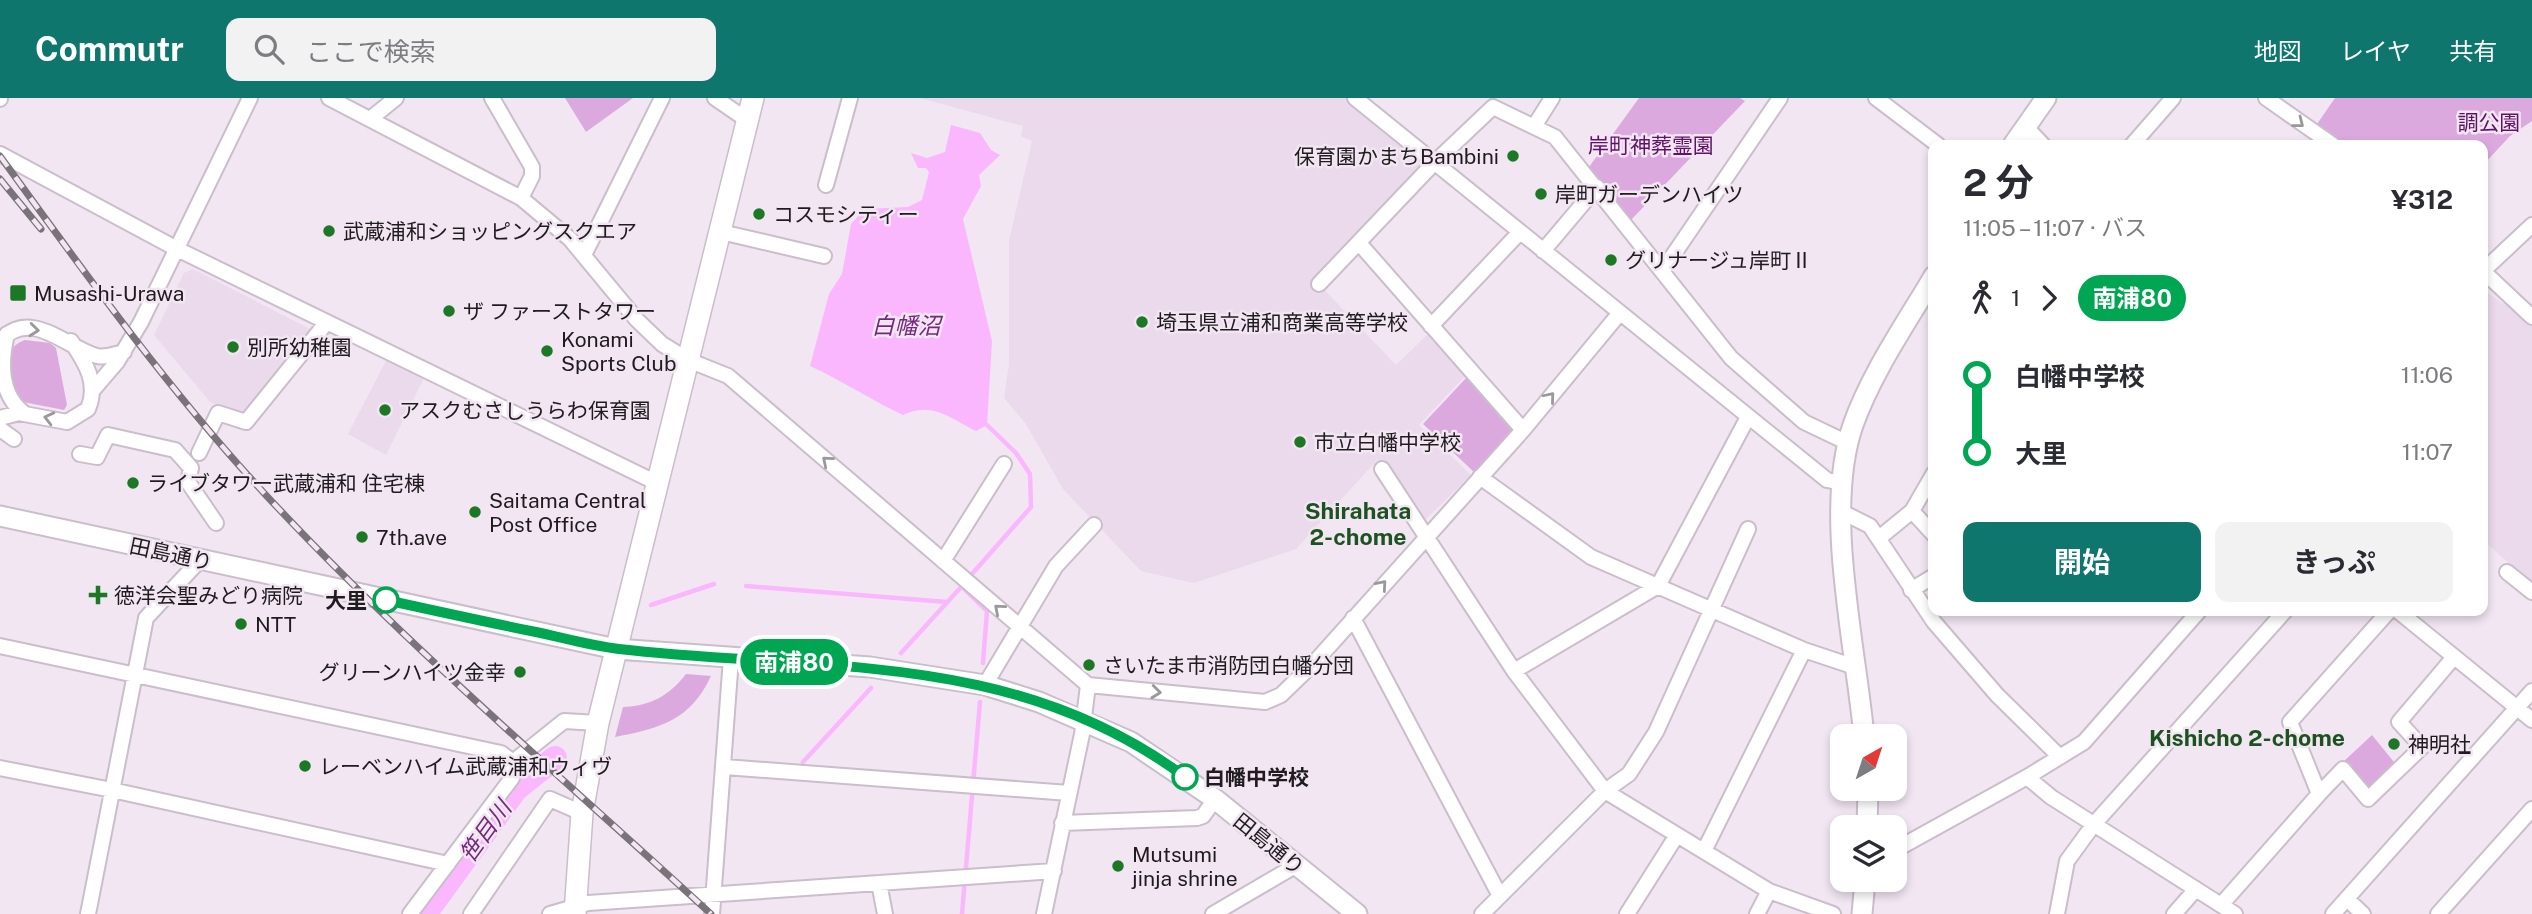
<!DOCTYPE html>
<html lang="ja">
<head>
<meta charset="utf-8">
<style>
  :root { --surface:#fff; --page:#f2f2f3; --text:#2b2b33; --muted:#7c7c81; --accent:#0f766e }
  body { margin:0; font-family:"Public Sans","Noto Sans JP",sans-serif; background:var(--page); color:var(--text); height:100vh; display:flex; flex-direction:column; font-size:26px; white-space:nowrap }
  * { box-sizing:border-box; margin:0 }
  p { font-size:23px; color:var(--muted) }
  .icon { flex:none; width:38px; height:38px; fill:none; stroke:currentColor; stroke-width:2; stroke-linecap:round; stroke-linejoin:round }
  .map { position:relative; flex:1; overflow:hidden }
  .details { position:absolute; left:1928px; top:42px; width:560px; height:476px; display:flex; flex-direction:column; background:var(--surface); border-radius:14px; box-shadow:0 4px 10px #0003 }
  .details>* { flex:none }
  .badge { padding:0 14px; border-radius:23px; font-size:24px; line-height:46px }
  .needle { width:46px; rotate:39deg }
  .fabs { position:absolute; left:1830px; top:626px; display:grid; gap:14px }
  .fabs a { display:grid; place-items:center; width:77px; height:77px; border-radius:14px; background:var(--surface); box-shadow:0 4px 10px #0003; font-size:35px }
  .map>.badge { position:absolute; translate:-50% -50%; box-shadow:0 0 0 4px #fff }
  .legs { display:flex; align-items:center; gap:10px; height:77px; padding:0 35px; font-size:23px }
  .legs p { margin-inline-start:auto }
  .overview { display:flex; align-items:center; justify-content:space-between; height:119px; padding:0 35px }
  h1 { font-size:38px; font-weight:700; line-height:52px }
  .button { display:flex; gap:14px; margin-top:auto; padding:14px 35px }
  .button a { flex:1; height:80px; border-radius:14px; background:var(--accent); color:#fff; font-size:28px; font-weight:700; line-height:80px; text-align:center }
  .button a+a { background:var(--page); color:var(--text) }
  ul { padding:0 35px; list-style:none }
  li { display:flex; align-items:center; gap:24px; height:77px; font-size:26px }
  li i { display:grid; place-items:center; width:10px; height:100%; margin:0 9px; background:currentColor }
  li i::after { content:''; width:18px; height:18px; margin:-9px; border:5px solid; border-radius:50%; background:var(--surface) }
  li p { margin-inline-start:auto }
  li:first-child i { background:linear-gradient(#0000 50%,currentColor 0) }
  li:last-child i { background:linear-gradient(currentColor 50%,#0000 0) }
  header { display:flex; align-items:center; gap:42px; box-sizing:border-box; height:98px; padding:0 35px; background:var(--accent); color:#fff }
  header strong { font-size:33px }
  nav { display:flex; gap:38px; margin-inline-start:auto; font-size:24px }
  .search { width:490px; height:63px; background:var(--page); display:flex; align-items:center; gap:18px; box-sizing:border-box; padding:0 24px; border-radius:14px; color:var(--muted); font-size:26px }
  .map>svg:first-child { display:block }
  .built { fill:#ebdaec }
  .green { fill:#dca9df }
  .water { fill:#fab7fe }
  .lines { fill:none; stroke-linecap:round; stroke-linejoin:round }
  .stream { stroke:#fab7fe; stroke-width:4.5 }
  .river { stroke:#fab7fe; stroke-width:24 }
  .minor-casing { stroke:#cabeca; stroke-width:18 }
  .major-casing { stroke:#cabeca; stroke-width:23 }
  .highway-casing { stroke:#cabeca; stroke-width:24 }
  .minor { stroke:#fff; stroke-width:14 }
  .major { stroke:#fff; stroke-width:19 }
  .highway { stroke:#fff; stroke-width:21 }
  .rail-casing { stroke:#7a737a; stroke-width:7 }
  .rail { stroke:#f1e6f2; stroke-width:4.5; stroke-dasharray:13; stroke-linecap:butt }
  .oneway { stroke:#9a989a }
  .line-1-casing { stroke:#fff; stroke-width:16 }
  .line-1 { stroke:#00a651; stroke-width:10 }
  .poi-dot { fill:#1d7826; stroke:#f1e6f2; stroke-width:2.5 }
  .stop-1-dot { fill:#fff; stroke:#00a651; stroke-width:3.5 }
  .labels { text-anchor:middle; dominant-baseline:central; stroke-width:5; stroke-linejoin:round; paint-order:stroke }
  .park-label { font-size:21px; fill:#611268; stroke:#f1e6f2 }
  .poi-label { font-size:21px; fill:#1f1b1f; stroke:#f1e6f2; text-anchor:start }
  .street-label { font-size:21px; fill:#1f1b1f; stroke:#f1e6f2 }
  .stop-label { font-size:21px; font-weight:bold; fill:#1f1b1f; stroke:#f1e6f2; text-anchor:end }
  .water-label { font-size:23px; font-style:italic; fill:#76297c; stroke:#f1e6f2 }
  .neighbourhood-label { font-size:23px; font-weight:bold; fill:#1b521f; stroke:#f1e6f2 }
</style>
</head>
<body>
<header>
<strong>Commutr</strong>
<div class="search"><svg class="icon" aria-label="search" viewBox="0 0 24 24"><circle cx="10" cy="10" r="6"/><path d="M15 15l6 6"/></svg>ここで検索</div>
<nav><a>地図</a><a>レイヤ</a><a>共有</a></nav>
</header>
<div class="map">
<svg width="2532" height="816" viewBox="0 0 2532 816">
  <rect width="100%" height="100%" fill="#f1e6f2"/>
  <path class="built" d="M920,0H1349L1428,64L1314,181L1396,267L1430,234L1467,276L1419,327L1471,377L1425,422L1378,361L1296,451L1194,485L1141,473L1063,391L1026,326L1004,300L1009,266V143L1032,43L1021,38L1023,28Z
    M193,171L316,234L246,318L210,304L154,237L184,175Z
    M2486,194L2532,224V486L2483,442V198Z
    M388,259L424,280L386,357L348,336Z"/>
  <path class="green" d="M565,0H633L586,34Z
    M1639,0H1740L1745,3L1631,122L1589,69Z
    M2335,0H2532V23L2510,38L2483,67V47H2349L2315,29Z
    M25,242L50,245L56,250L67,307L64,312L23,304L10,293C8,273 1,250 25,242Z
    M1468,278L1516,332L1475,375L1423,326Z
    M686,576L711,578C690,623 660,630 615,639L623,609C650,608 669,598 686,576Z
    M2372,637L2398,669L2368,697L2343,664Z"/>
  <path class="water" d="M951,27L980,35L991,52L1000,57L979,77L981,88L963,121L992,243L987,327L976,333C949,320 933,303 903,317C871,302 843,283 810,268L829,196L842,176L851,126L865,111L908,109L922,102L929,74L926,70H918L911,55L927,60L945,54Z"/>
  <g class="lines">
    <path class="stream" d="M972,476L1031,409L1030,376L1016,355L987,327
      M746,488L947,504
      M961,488L987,513L983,565
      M651,507L714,486
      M901,555L962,488
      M803,664L871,590
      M962,816L980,604"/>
    <path class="river" d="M425,816L516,691L555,660"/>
    <defs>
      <path id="minor" d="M329,0L521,100L570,141L637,222L662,246L688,262L728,278L1088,587L1265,604L1281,597L1314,565L1523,332L1619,216
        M492,0L532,69V78L521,100
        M715,0L747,22
        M1355,0L1827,382L1842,385
        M1876,0L1938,47
        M2266,0L2333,47
        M0,1V0
        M370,21L396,0
        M1535,27L1552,0
        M2025,28L2043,47
        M2132,47L2173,0
        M0,56L177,151L657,385
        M826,87L850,0
        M721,134L824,158
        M1359,145L1523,332
        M1543,153L1597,89
        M584,157L662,0
        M1663,172L1780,0
        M2483,173L2532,127
        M2483,173L2532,219
        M1319,186L1435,64L1493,9L1555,39L1731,260L1804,324L1848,345
        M1431,228L1520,134
        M7,236C0,266 0,297 24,315
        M0,243C31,208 69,252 97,258C105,260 116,256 124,254
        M93,292L117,264L141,224L250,0
        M0,320L19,315L67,324L88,311C99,285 85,264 71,243
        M0,331L14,341
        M199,355L218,315L246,324L327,224
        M80,356L97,359L108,337L175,352L191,370L188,384L216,425
        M1382,371L1514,573L1605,693L1769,793L1833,816
        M1934,375L1912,413L1934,437
        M1480,379L1591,459L1804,552L1855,569
        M1842,414L1870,428L1934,524L1997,597L2060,659
        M1879,440L1912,413
        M943,463L1004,366
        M2507,474L2532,494
        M1911,492L1934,478
        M2398,513L2532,622
        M1353,520L1500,798
        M0,548L501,655L513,664L564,623L598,625
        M1514,573L1658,488L1748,319
        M985,587L1056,468L1094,427
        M725,669L1069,695
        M0,670L112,692L448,766
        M2027,679L2051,699L2235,816
        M2319,696L2343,671L2368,701L2422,649L2399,624L2454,559
        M1062,725L1197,720L1203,718L1215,701
        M1895,752L2027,679L2084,644L2199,513
        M1704,753L1804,552
        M879,785L885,816
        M2347,801L2363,816
        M2221,807L2319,696L2290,624L2389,513
        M88,816L146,520L199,463
        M410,816L512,680L513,664
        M471,816L550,701L582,715
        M550,816L588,805L1054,773
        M712,816L731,560
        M1044,816L1082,636L1088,587
        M1213,816L1295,768
        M1482,816L1605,693L1629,676L1656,634L1748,431
        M1627,816L1677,737
        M1757,816L1769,793
        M2057,816L2067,763L2094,726L2285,513
        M2174,816L2196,791
        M2333,816L2532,593
        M2438,816L2532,711"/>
      <path id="major" d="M2013,47L2046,0
        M0,418L616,551L870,569L985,587L1039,604L1131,644L1215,701L1357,816
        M1864,639C1856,548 1823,414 1853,327C1872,274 1905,227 1934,178
        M1867,730L1868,691
        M1862,816L1865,782"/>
      <path id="highway" d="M575,816L582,715L598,625L753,0"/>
    </defs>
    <use href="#minor" class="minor-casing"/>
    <use href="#major" class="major-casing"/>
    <use href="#highway" class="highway-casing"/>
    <use href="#minor" class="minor"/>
    <use href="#major" class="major"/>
    <use href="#highway" class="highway"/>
    <defs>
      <path id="rail" d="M0,58C84,174 167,290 264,395C403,545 561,678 711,816
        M0,81L41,131"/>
    </defs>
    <use href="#rail" class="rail-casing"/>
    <use href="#rail" class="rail"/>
  </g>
  <defs><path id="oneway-chevron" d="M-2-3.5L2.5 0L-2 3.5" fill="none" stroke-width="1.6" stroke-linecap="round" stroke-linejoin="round" transform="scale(1.75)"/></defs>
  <g class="oneway">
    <use href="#oneway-chevron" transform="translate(2299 25) rotate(38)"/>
    <use href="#oneway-chevron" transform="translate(34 232) rotate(6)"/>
    <use href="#oneway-chevron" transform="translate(1550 299) rotate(-50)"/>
    <use href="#oneway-chevron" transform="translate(49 320) rotate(-166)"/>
    <use href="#oneway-chevron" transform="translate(827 363) rotate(-140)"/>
    <use href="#oneway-chevron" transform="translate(1382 487) rotate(-49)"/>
    <use href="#oneway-chevron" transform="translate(999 511) rotate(-139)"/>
    <use href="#oneway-chevron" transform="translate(1156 594) rotate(6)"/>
  </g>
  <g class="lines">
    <defs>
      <path id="line-1" d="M386,502C436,513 486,524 536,534C564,540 591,548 619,551C819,574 1013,551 1185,679"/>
    </defs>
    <use href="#line-1" class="line-1-casing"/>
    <use href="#line-1" class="line-1"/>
  </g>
  <g class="poi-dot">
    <circle cx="1513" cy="58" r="7"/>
    <circle cx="1541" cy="96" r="7"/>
    <circle cx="759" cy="116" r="7"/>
    <circle cx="329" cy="133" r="7"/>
    <circle cx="1611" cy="162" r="7"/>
    <rect x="9" y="186" width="18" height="18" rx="3.5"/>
    <circle cx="449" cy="213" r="7"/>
    <circle cx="1142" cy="224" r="7"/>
    <circle cx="233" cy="249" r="7"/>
    <circle cx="547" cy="253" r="7"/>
    <circle cx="385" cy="312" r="7"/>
    <circle cx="1300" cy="344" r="7"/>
    <circle cx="133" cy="385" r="7"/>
    <circle cx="475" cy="414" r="7"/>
    <circle cx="362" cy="439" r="7"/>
    <path d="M94.5 486.5h7v7h7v7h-7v7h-7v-7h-7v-7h7z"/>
    <circle cx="241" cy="526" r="7"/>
    <circle cx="1089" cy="567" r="7"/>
    <circle cx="520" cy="574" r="7"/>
    <circle cx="2394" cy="646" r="7"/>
    <circle cx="305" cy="668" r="7"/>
    <circle cx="1118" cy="768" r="7"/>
  </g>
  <g class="stop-1-dot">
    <circle cx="386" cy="502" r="12"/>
    <circle cx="1185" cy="679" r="12"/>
  </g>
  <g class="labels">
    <g class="park-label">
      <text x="2489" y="24">調公園</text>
      <text x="1651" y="47">岸町神葬霊園</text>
    </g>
    <g class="poi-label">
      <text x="1499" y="58" text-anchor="end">保育園かまちBambini</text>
      <text x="1555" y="96">岸町ガーデンハイツ</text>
      <text x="773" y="116">コスモシティー</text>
      <text x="343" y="133">武蔵浦和ショッピングスクエア</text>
      <text x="1625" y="162">グリナージュ岸町Ⅱ</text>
      <text x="34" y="195">Musashi-Urawa</text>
      <text x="463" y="213">ザ ファーストタワー</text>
      <text x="1156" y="224">埼玉県立浦和商業高等学校</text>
      <text x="561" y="241">Konami<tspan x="561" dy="24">Sports Club</tspan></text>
      <text x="247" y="249">別所幼稚園</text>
      <text x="399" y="312">アスクむさしうらわ保育園</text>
      <text x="1314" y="344">市立白幡中学校</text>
      <text x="147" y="385">ライブタワー武蔵浦和 住宅棟</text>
      <text x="489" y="402">Saitama Central<tspan x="489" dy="24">Post Office</tspan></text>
      <text x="376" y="439">7th.ave</text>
      <text x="114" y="497">徳洋会聖みどり病院</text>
      <text x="255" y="526">NTT</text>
      <text x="1103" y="567">さいたま市消防団白幡分団</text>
      <text x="506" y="574" text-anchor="end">グリーンハイツ金幸</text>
      <text x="2408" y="646">神明社</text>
      <text x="319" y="668">レーベンハイム武蔵浦和ウィヴ</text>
      <text x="1132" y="756">Mutsumi<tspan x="1132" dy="24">jinja shrine</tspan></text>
    </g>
    <g class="street-label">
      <text transform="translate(171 456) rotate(12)">田島通り</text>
      <text transform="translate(1269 746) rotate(39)">田島通り</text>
    </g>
    <g class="stop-label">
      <text x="367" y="502">大里</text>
      <text x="1204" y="679" text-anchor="start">白幡中学校</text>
    </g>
    <g class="water-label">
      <text x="906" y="227">白幡沼</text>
      <text transform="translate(485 733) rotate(-54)">笹目川</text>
    </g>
    <g class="neighbourhood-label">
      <text x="1358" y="412">Shirahata<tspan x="1358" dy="26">2-chome</tspan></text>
      <text x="2247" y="639">Kishicho 2-chome</text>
    </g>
  </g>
</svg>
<div class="fabs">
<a><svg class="needle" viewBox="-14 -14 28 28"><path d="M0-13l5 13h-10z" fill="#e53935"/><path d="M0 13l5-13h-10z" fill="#7c7c81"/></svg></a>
<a><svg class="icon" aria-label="layers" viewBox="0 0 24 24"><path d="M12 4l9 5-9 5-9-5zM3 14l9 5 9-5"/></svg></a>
</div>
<b class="badge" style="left:794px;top:564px;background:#00a651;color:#fff">南浦80</b>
<section class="details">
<div class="overview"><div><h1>2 分</h1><p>11:05 – 11:07 · バス</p></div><b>¥312</b></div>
<div class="legs"><svg class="icon" aria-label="walk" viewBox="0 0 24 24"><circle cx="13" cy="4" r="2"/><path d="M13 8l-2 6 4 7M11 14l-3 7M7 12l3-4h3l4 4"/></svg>1<svg class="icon" aria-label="forward" viewBox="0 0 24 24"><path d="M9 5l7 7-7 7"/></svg><b class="badge" style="background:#00a651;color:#fff">南浦80</b></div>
<ul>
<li><i style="color:#00a651"></i><b>白幡中学校</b><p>11:06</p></li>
<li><i style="color:#00a651"></i><b>大里</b><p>11:07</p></li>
</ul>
<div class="button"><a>開始</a><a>きっぷ</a></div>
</section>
</div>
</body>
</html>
